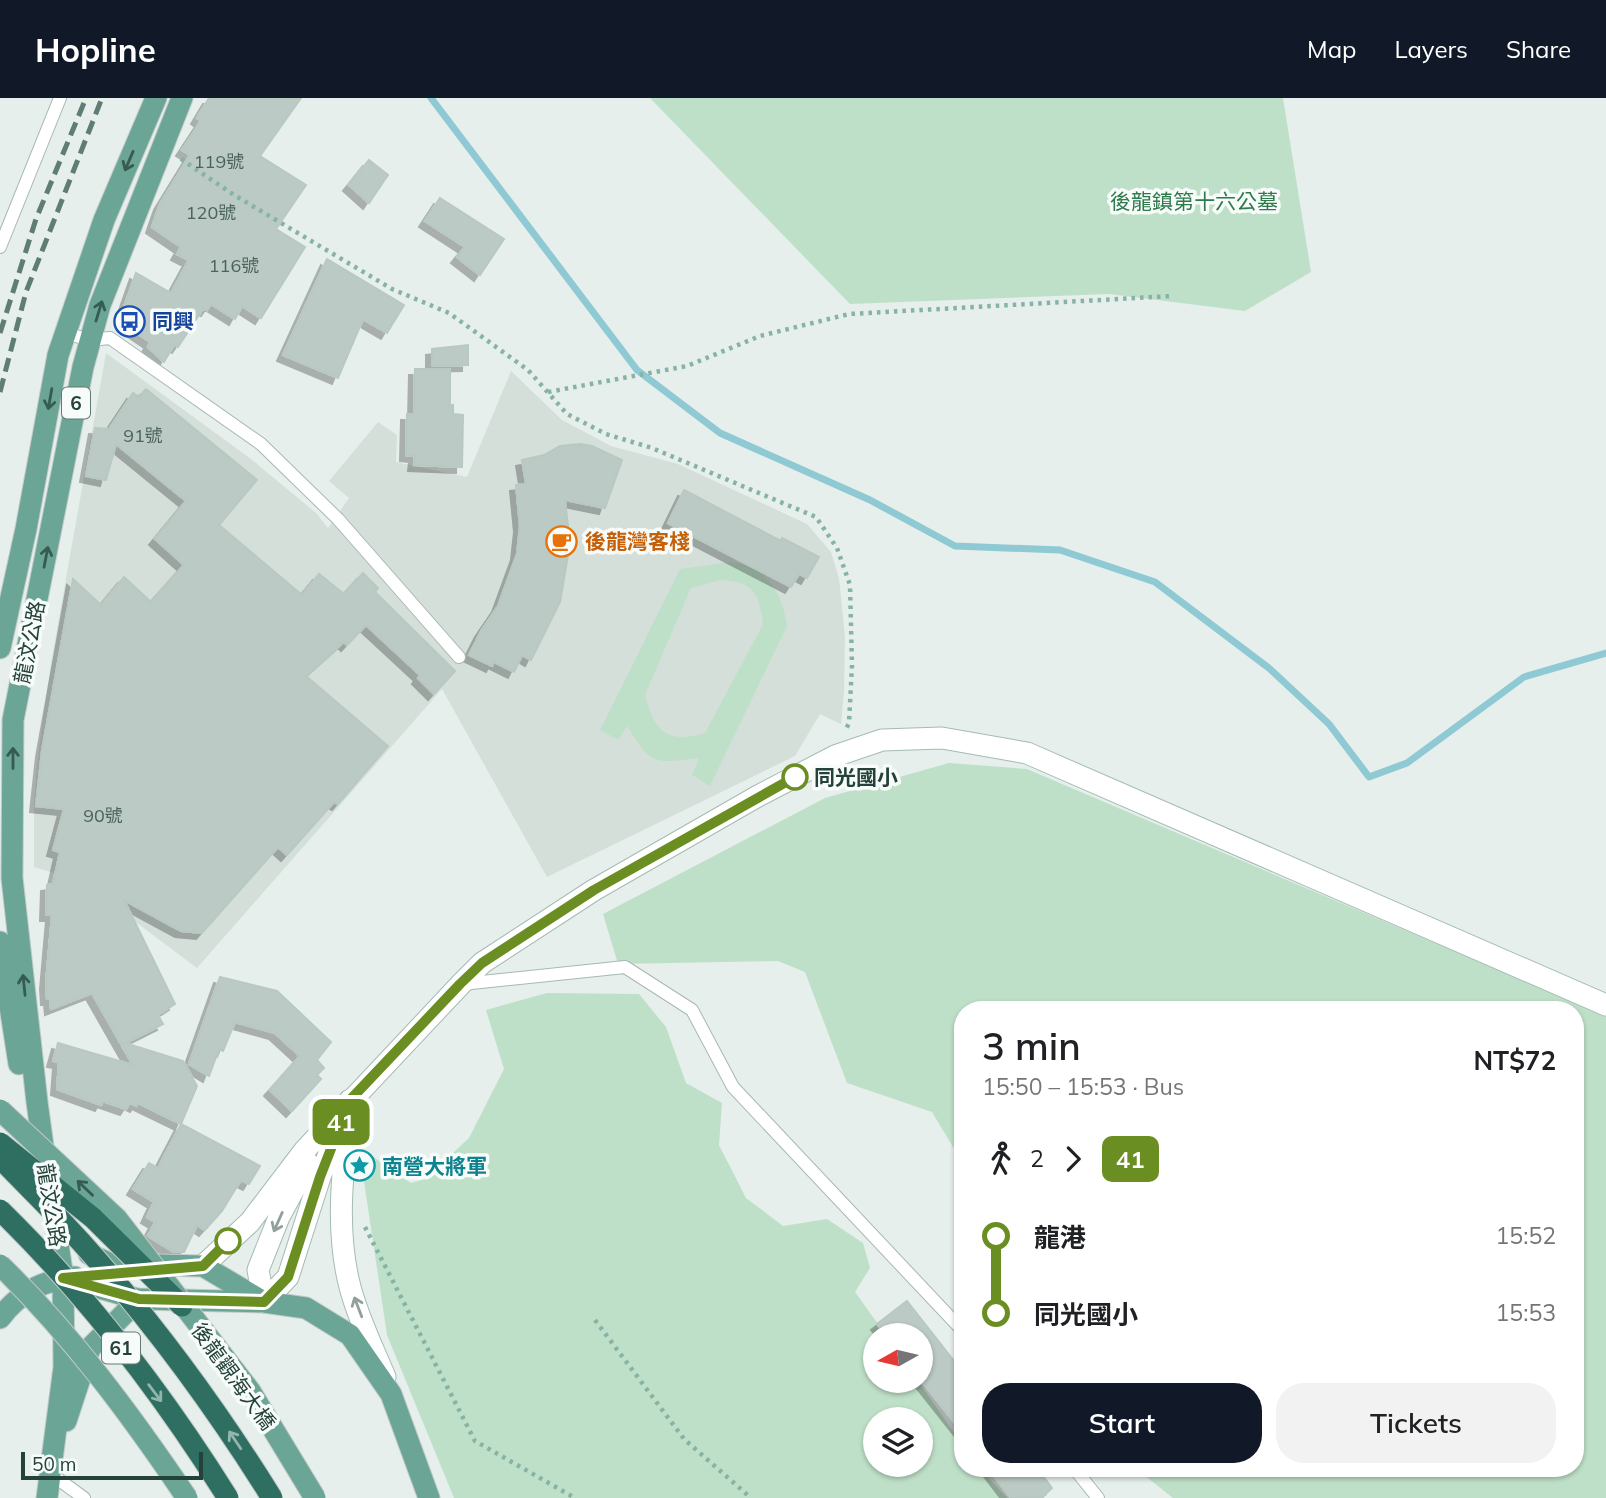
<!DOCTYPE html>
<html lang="en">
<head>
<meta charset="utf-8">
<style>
  :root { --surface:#fff; --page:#f2f2f2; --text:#202124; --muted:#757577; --accent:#111827 }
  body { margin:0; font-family:Mulish,"Noto Sans TC",sans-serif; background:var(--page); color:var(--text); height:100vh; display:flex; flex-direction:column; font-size:26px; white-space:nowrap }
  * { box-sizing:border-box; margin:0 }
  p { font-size:23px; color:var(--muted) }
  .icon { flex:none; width:38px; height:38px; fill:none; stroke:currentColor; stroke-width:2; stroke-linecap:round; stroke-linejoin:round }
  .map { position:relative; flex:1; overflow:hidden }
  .side { position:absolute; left:954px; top:903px; width:630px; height:476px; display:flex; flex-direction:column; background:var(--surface); border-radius:28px; box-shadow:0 2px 5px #0004 }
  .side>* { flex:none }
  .badge { padding:0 14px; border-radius:10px; font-size:24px; line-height:46px }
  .needle { width:46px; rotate:262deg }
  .tools { position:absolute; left:863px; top:1225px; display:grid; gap:14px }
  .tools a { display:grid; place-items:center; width:70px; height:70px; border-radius:50%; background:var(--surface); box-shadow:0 2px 5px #0004; font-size:35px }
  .scale { position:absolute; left:21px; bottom:18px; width:182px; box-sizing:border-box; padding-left:7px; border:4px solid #24423a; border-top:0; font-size:19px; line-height:24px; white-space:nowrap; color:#24423a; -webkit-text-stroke:5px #f7fbf9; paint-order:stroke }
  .map>.badge { position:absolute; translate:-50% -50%; box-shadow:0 0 0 4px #fff }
  .legs { display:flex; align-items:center; gap:10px; height:77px; padding:0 28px; font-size:23px }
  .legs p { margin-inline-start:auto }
  .summary { display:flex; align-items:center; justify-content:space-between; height:119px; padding:0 28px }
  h1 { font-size:38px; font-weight:600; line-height:52px }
  .primary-button { display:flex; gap:14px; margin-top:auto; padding:14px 28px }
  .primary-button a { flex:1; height:80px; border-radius:28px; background:var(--accent); color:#fff; font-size:28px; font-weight:600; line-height:80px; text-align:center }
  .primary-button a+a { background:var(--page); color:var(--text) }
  ul { padding:0 28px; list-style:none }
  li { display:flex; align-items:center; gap:24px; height:77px; font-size:26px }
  li i { display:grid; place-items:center; width:10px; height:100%; margin:0 9px; background:currentColor }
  li i::after { content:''; width:18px; height:18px; margin:-9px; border:5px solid; border-radius:50%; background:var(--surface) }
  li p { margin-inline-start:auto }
  li:first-child i { background:linear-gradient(#0000 50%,currentColor 0) }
  li:last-child i { background:linear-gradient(currentColor 50%,#0000 0) }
  header { display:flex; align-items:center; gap:42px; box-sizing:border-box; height:98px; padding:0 35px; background:var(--accent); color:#fff }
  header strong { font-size:33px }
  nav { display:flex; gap:38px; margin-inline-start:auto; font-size:24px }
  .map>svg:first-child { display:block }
  .built { fill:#d4dfda }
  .green { fill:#bfe0c8; fill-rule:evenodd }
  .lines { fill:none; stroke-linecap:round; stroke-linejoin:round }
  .stream { stroke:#8ec9d4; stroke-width:7 }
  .building { fill:#bbcac4; stroke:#b8c9c2; stroke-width:2; filter:url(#shadow) }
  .lane-casing { stroke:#a8b8b2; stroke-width:14 }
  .secondary-casing { stroke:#a4bbb3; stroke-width:23 }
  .primary-casing { stroke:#c2cac8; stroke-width:23 }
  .path { stroke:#86b3a5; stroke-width:4.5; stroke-dasharray:3.5 5; stroke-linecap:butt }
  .lane { stroke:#fff; stroke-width:12 }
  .secondary { stroke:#fff; stroke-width:21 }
  .primary { stroke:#6aa596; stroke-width:21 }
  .rail { stroke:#5f7d75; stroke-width:5; stroke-dasharray:14 7; stroke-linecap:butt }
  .primary-bridge-casing { stroke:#c2cac8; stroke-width:23; stroke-linecap:butt }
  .highway-bridge-casing { stroke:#c2cac8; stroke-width:23; stroke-linecap:butt }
  .primary-bridge { stroke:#6aa596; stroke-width:21 }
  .highway-bridge { stroke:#2f6f62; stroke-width:21 }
  .oneway { stroke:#365b51 }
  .oneway2 { stroke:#92a09c }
  .oneway3 { stroke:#93b5ae }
  .line-1-casing { stroke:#fff; stroke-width:16 }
  .line-1 { stroke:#6b8e23; stroke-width:10 }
  .stop-1-dot { fill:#fff; stroke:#6b8e23; stroke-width:3.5 }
  .labels { text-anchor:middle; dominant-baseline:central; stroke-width:7; stroke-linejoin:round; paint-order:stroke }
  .number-label { font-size:18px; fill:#4a645c }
  .shield { fill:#f7fbf9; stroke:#637a73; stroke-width:2 }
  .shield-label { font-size:19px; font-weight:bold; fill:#24423a }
  .park-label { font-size:21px; fill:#2d7a4b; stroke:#f7fbf9 }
  .transit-label { font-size:21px; font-weight:bold; fill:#164399; stroke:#f7fbf9; text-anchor:start }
  .food-label { font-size:21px; font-weight:bold; fill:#c56008; stroke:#f7fbf9; text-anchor:start }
  .street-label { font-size:21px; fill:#24423a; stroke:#f7fbf9 }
  .stop-label { font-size:21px; font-weight:bold; fill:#24423a; stroke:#f7fbf9; text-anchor:start }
  .culture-label { font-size:21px; font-weight:bold; fill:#0d838f; stroke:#f7fbf9; text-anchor:start }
</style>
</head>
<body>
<header>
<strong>Hopline</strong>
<nav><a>Map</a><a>Layers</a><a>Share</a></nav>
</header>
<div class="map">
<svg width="1606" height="1400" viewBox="0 0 1606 1400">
  <defs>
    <filter id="shadow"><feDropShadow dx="-6" dy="6" stdDeviation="0" flood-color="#0004"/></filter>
  </defs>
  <rect width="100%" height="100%" fill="#e6efeb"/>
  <path class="built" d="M106,255L251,361L316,415L328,430L349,400L329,383L378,324L397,337L396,364L467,379L511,273L562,322L611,348L678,366L807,426L831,454L839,480L845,539L844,594L841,626L820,616L795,658L547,779L442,591L197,870L81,783L34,769V703L38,657L51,565Z"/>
  <path class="green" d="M650,0H1283L1311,174L1245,213L1109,196L850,206Z
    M730,464C766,467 783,496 787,528L710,688L692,677L699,660C653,666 652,667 627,628L618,642L600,632L680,471ZM720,482C753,483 759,495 763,526L705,635C667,646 655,634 645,597L691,490Z
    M949,665L1027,671L1606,918V1400H1173L1135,1370H1575V912H962V1064L932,1014L847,985L805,874L778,863L618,866L603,816L825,700Z
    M547,895L639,896L666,929L686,985L722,1005L719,1047L746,1100L783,1128L827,1121L863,1145L870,1170L855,1194L886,1237H875V1283H918L962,1346V1370H980L1007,1400H454L387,1237L362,1070L372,1058L411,1085L425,1081L469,1040L504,971L486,912ZM875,1321H920V1367H875Z"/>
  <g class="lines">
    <path class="stream" d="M431,0L637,272L720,335L870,402L955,448L1060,452L1155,484L1270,571L1329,626L1369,679L1407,665L1524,579L1606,555"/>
  </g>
  <path class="building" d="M209,0H301L260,58L306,87L276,131L305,149L261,220L242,208L235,221L211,206L207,212L203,211L178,249L174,247L164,264L148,249L150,244L125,227L131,215L123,212L136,175L171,195L189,162L177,156L181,149L152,129L160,106L190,57L182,52L201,23L197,20Z
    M369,62L388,77L369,105L349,87Z
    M440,100L504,141L480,177L457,159L465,149L425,123Z
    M327,161L404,207L387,235L363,221L338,280L283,257Z
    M468,247V267L432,268V251Z
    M415,271H450V308L453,307V316L463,317L462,369L414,367L415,358L406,357L407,316H414Z
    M146,291L257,382L219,427L302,497L319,476L344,496L363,475L378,490L375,494L455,573L434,596L418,580L420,577L366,527L347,547L344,544L306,578L388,648L338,706L334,704L287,757L278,749L202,835L181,833L124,802L175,906L158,917L163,926L125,945L183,963L197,988L181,1026L138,1005L136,1008L130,1005L126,1011L103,1003L101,1007L57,991L59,964L53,963L58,945L133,967L92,895L51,911L50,901H47L46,885L52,817H46L47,787L53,786L60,754L53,752L64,711L36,708L42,653L73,481L101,507L124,479L151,504L184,467L155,441L186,403L116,346L106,382L86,378L95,330L109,331L133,295L139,299Z
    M580,346L592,348L622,362L605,410L565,402L570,445L560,504L531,562L522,557L514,574L494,564L492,568L469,557L481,533L498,508L517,456L520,428L516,387L526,386L522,362L544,357L560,348Z
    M684,392L781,443L782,440L819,459L807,480L799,476L791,489L668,425Z
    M220,879L277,893L331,944L317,962L324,970L317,977L321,981L292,1013L270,992L300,958L275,935L235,924L223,953L219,951L209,978L189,966Z
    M181,1026L260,1068L249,1086L241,1082L222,1113L205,1132L197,1127L184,1154H174L148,1138L155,1124L147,1119L154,1104L133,1091L149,1065L158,1070Z
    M907,1203L962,1273V1334L920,1281V1237H886L877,1226Z
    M988,1370H1037L1052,1390L1041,1400H1011Z"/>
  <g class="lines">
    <defs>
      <path id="lane" d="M0,149L60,0
        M65,235L90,242L110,240L261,346L338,421L459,559
        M462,886L625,869L692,912L733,989L962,1232
        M1074,1370L1098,1400
        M51,1376L84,1400"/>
      <path id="secondary" d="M350,1002C344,1064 334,1128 350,1189C358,1220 373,1250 385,1279
        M203,1168L250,1124L304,1053L461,886L482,865L594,792L758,698L835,658L882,642L942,640L1027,655L1606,907
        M264,1204L258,1172L279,1119L308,1065
        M264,1204L288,1179L320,1079L340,1027"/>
      <path id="primary" d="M0,550L26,431L58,257L104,122L156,0
        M0,844L19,966
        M45,1063L37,1004L12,780L13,622L83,269L100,207L182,0
        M89,1156L111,1166L203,1168L262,1203
        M61,1175L63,1180L138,1201
        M0,1220C20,1194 43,1182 75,1179
        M66,1323L90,1250L139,1201L264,1204L306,1210L350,1237L391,1296L429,1400
        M47,1400L64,1269L63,1180L52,1105"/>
    </defs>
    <use href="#lane" class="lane-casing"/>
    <use href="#secondary" class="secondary-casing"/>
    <use href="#primary" class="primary-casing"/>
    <path class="path" d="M181,61L234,97L392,191L449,215L528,272L567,316L606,336L652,350L816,419L837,450L850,487L852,567L849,625L846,631
      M548,294L687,268L760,238L849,216L1172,198
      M365,1129L475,1343L575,1400
      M595,1222L684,1341L751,1400"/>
    <use href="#lane" class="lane"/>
    <use href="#secondary" class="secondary"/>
    <use href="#primary" class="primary"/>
    <path class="rail" d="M0,235L36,121L86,0
      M0,294L26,194L102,0"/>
    <defs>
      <path id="primary-bridge" d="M0,1012L117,1121L250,1293L315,1400
        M0,1167C71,1236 131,1317 187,1400"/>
      <path id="highway-bridge" d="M0,1045L93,1120L182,1208
        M0,1060C27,1088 55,1115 81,1144C152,1223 216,1310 272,1400
        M0,1112C86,1196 164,1298 228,1400"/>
    </defs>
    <use href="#primary-bridge" class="primary-bridge-casing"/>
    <use href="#highway-bridge" class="highway-bridge-casing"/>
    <use href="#primary-bridge" class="primary-bridge"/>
    <use href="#highway-bridge" class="highway-bridge"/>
  </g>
  <defs><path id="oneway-shaft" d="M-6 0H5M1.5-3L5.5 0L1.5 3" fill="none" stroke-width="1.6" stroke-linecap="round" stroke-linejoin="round" transform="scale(1.75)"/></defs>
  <g class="oneway">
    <use href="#oneway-shaft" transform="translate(129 63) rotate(113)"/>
    <use href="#oneway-shaft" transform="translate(99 213) rotate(-73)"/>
    <use href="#oneway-shaft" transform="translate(50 301) rotate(100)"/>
    <use href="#oneway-shaft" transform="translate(46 459) rotate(-79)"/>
    <use href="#oneway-shaft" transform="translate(13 660) rotate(-90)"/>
    <use href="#oneway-shaft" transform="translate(24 887) rotate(-96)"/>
    <use href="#oneway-shaft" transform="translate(85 1090) rotate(-136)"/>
  </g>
  <g class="oneway2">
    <use href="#oneway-shaft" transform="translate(278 1124) rotate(114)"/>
    <use href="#oneway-shaft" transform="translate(358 1209) rotate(-111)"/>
  </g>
  <g class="oneway3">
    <use href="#oneway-shaft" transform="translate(155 1295) rotate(53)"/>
    <use href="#oneway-shaft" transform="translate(235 1342) rotate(-124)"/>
  </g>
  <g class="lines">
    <defs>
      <path id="line-1" d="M228,1143L203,1168L63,1180L139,1201L264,1204L288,1179L320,1079L350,1002L460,886L482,865L594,792L795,679"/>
    </defs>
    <use href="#line-1" class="line-1-casing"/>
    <use href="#line-1" class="line-1"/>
  </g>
  <defs>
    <symbol id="bus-ring" viewBox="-11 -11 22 22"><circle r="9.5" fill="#f7fbf9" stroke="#1a4fb4" stroke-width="1.5"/><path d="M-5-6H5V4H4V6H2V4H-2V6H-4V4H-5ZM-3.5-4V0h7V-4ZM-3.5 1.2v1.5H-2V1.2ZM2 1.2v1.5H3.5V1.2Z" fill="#1a4fb4"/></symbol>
    <symbol id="cafe-ring" viewBox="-11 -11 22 22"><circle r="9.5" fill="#f7fbf9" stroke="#e8710a" stroke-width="1.5"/><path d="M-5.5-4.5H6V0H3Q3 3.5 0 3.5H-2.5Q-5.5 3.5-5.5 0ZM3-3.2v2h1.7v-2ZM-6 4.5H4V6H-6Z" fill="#e8710a"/></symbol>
    <symbol id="sight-ring" viewBox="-11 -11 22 22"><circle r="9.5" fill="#f7fbf9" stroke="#0f9aa8" stroke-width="1.5"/><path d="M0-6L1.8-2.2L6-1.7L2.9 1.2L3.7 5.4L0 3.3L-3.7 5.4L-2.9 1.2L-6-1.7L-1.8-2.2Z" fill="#0f9aa8"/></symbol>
  </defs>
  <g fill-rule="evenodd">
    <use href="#bus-ring" x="112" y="206" width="35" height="35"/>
    <use href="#cafe-ring" x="544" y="426" width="35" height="35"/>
    <use href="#sight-ring" x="342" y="1050" width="35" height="35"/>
  </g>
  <g class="stop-1-dot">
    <circle cx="795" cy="679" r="12"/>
    <circle cx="228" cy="1143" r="12"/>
  </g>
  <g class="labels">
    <g class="number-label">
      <text x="219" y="63">119號</text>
      <text x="211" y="114">120號</text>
      <text x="234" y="167">116號</text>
      <text x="143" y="337">91號</text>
      <text x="103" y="717">90號</text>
    </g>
    <g class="shield">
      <rect x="62" y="289.5" width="28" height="31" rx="5"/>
      <rect x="102" y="1234.5" width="38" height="31" rx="5"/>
    </g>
    <g class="shield-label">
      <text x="76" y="305">6</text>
      <text x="121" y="1250">61</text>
    </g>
    <g class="park-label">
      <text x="1194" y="103">後龍鎮第十六公墓</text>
    </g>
    <g class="transit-label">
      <text x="152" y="223">同興</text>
    </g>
    <g class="food-label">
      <text x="585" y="443">後龍灣客棧</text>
    </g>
    <g class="street-label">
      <text transform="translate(29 544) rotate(-79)">龍汶公路</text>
      <text transform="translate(52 1107) rotate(81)">龍汶公路</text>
      <text transform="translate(234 1278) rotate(54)">後龍觀海大橋</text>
    </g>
    <g class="stop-label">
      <text x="814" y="679">同光國小</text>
    </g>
    <g class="culture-label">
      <text x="382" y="1068">南營大將軍</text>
    </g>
  </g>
</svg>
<div class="tools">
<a><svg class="needle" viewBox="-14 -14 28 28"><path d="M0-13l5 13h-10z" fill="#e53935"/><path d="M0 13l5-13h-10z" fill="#757577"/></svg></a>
<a><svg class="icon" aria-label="layers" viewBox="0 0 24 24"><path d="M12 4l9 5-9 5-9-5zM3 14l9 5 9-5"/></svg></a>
</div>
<div class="scale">50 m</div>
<b class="badge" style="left:341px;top:1024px;background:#6b8e23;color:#fff">41</b>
<section class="side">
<div class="summary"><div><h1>3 min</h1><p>15:50 – 15:53 · Bus</p></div><b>NT$72</b></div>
<div class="legs"><svg class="icon" aria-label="walk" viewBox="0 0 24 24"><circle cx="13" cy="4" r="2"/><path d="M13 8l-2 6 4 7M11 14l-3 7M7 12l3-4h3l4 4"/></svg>2<svg class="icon" aria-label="forward" viewBox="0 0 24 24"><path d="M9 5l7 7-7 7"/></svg><b class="badge" style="background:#6b8e23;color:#fff">41</b></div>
<ul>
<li><i style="color:#6b8e23"></i><b>龍港</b><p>15:52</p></li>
<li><i style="color:#6b8e23"></i><b>同光國小</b><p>15:53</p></li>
</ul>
<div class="primary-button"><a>Start</a><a>Tickets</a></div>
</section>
</div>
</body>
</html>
